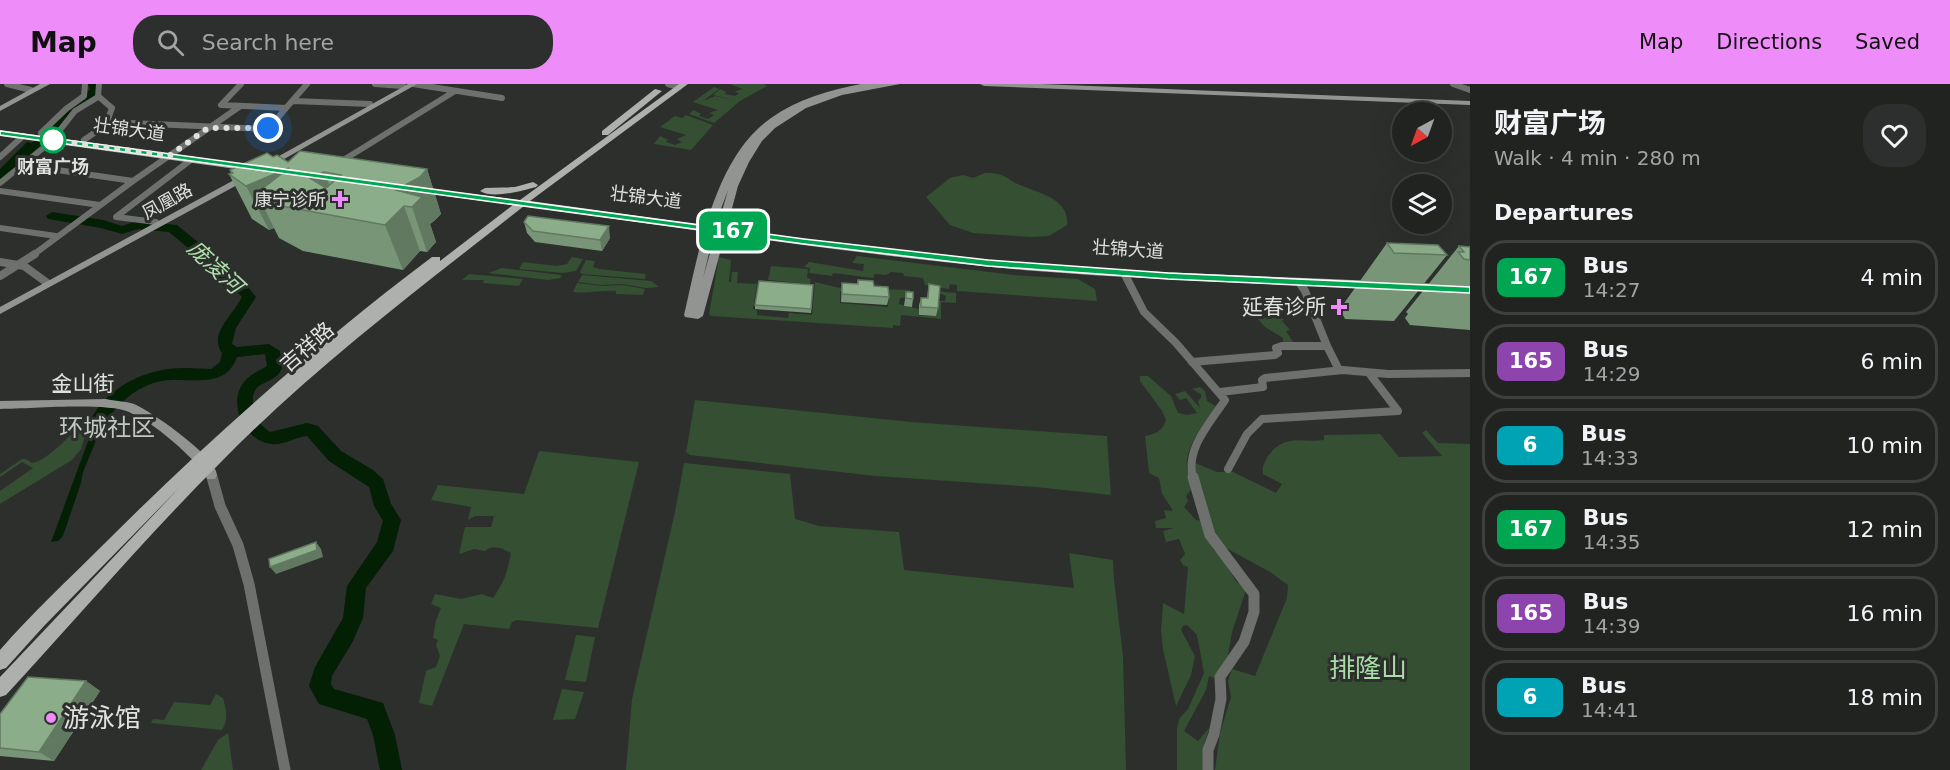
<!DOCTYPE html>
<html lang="en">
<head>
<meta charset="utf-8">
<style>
  :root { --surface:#212321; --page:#2d2f2e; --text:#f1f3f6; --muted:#a2a4a5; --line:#3e403f; --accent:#ee8cf9 }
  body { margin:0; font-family:"DejaVu Sans","Noto Sans SC",sans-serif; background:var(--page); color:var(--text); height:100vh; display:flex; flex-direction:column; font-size:22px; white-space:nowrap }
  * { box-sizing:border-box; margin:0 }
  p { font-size:20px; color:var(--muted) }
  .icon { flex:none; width:33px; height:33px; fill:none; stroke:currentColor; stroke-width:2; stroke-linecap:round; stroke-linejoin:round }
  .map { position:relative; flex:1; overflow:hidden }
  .details { display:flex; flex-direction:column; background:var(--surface); width:480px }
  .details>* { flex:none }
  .badge { padding:0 12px; border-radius:9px; font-size:21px; line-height:39px }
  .needle { width:39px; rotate:221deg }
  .controls { position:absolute; left:1392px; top:18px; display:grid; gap:12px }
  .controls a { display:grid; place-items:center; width:60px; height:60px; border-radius:50%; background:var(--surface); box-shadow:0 6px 24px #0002,0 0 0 2px var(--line); font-size:30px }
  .you { position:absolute; width:30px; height:30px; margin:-15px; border:4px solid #fff; border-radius:50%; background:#1a73e8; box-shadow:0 0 0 9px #1a73e833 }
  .map>.badge { position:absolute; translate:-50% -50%; box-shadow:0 0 0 3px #fff }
  h2 { padding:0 24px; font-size:22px; line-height:54px }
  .round { display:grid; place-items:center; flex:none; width:63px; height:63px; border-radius:24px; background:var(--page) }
  .summary { display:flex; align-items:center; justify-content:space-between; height:102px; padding:0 24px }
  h1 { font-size:28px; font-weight:700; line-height:45px }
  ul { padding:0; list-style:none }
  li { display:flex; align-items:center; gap:18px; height:75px; margin:0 12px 9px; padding:0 12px; border:3px solid var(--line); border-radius:24px }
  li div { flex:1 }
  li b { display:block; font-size:22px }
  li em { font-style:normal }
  li .badge { min-width:66px; font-weight:700; text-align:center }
  header { display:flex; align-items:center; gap:36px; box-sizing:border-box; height:84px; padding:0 30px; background:var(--accent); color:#111 }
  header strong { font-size:28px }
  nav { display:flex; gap:33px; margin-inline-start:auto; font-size:21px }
  .search { width:420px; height:54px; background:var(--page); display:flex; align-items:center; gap:15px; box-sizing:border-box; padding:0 21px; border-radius:24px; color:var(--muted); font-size:22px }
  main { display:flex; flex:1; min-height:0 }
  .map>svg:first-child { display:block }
  .green { fill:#354f33 }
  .water { fill:#031f04 }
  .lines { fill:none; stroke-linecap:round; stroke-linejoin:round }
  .river { fill:#031f04; fill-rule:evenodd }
  .street-far2 { stroke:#6e706e; stroke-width:6 }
  .street-far1 { stroke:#6e706e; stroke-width:8 }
  .street { stroke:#6e706e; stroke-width:11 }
  .secondary { fill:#929492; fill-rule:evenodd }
  .primary { fill:#adb0ad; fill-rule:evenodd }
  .wall { fill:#789577 }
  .shaded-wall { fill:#627961 }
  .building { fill:#8cad8a; stroke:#627961; stroke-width:1.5; fill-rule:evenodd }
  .line { fill:#00a651; stroke:#fff; stroke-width:1.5 }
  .walk { stroke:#e0e2df; stroke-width:6; stroke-dasharray:0 10.8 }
  .stop-dot { fill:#fff; stroke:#00a651; stroke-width:3 }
  .poi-dot { fill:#ee8cf9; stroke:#2c2f2c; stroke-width:2 }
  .labels { text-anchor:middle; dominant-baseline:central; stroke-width:6; stroke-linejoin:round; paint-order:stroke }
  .far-street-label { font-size:18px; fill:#e0e2df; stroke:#2c2f2c }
  .far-stop-label { font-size:18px; font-weight:bold; fill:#e0e2df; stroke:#2c2f2c }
  .far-poi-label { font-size:18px; fill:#e0e2df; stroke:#2c2f2c; text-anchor:end }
  .poi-label { font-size:21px; fill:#e0e2df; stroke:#2c2f2c; text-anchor:end }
  .street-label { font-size:21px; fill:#e0e2df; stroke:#2c2f2c }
  .water-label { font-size:22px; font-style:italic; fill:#afe2ac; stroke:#2c2f2c }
  .quarter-label { font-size:24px; fill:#c3c7c3; stroke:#2c2f2c }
  .near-park-label { font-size:26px; fill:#a9dca6; stroke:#2c2f2c }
  .near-poi-label { font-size:26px; fill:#e0e2df; stroke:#2c2f2c; text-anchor:start }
</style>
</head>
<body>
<header>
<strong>Map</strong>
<div class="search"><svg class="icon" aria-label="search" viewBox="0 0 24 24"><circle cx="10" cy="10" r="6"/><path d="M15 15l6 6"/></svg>Search here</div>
<nav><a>Map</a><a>Directions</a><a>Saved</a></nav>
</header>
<main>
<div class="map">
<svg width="1470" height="686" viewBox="0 0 1470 686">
  <rect width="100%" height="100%" fill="#2c2f2c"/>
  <path class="green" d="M730,0H764L767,2L740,17L714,39L689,30L694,26L701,30L699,32L708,35L714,31L709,29L718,26L693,18L714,3L719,5L703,17L715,12L738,17L713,11L720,5L726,8L725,10L735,12L739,9L734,8L742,5Z
    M686,31L713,41L691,66L654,60L660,52L668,56L666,58L675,61L682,58L677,55L686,51L660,43L675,32L682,34Z
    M985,89C1004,88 1006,95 1020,101C1039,109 1070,115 1067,141L1049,152L1031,153L973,149L950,141L926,113L950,94L963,91L973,94Z
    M857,172L1014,191L1078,195L1095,205L1097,217L957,207V201L950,200L949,205L925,201L923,194L904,192L903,189L891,188L886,191L875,190L873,194L833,189L832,192L809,189L810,184L804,183L809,178L863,187L864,180L852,179Z
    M572,173L583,175L576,187L563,189L519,185L523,178L557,182L567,180Z
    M719,173L731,176L729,198H731L732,188H738L737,199L757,200L753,225L757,226V231L788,234L789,229L812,231L815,198L856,208L840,207V219L888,223L889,210L874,209L875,205L910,206L911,213L900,214L899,220L919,225V232H936L938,217H945L946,212L934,207L956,209V219L941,218V235L901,231L900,242L893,241V244L711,232L709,230Z
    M586,176L595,177L593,183L599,185L646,190L645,195L582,190L580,188Z
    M771,182L808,185L807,194L811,195L810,200L768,196Z
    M502,184L562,191L560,194L548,196L488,189Z
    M469,190L523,195L519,202L483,199L484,196H462Z
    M582,191L651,197L659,203L646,204L622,200L601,201L578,198Z
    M577,199L603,202L622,201L645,205L643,211L616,210V207C599,206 589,210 573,208Z
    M1256,233L1284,235L1282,237L1290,246L1286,247L1293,258H1298H1283V254L1265,243Z
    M1140,292H1148L1171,312L1178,329L1187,331L1197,329L1186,314L1180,316L1175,310L1185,307L1200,324L1198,317L1201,314V310L1192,305L1200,303L1205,307L1207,317L1216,322C1205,339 1184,363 1187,385C1188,392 1192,400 1194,407L1191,406L1186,412L1188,417L1184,423L1196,436L1203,437L1213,465L1225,478L1235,496L1246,506L1232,548L1227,577L1216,595L1209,592L1206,606L1184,647L1198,657L1210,643L1204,659L1203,686H1177V645L1179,635L1188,625L1204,589L1197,551L1187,541L1183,542L1181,546L1195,572L1191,591L1176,622L1163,565L1161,546L1163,519L1184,530L1188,483L1183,481L1180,476L1185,470L1179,455L1166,458L1163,447L1174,444H1156L1155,437L1166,434L1164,426L1172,427V425L1162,410L1159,394L1149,389L1145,352C1155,350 1163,347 1166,336L1162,327L1140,297Z
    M695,316L911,338L1107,352L1111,411L1036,403L876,392L690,371L686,368L687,363Z
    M91,333L81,365L72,376L0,420V407L33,384L22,378L0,393V390L22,375H26L32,379C48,377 76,346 85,334Z
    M1426,346L1438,359L1470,360V686H1215L1220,649L1231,613L1228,597L1232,585L1255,592L1287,514L1288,501L1270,488L1226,464L1215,454L1194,389L1195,379L1217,388H1233L1276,409L1282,400L1263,390C1262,382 1264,379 1268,372C1285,349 1302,359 1324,356V351L1380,350L1399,373L1442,372L1422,349Z
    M539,367L639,378L598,544L517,536L512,538L509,545L464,540L432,622L419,619L426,587L436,583L440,572L436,561L438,556L433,554L436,536L441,524L431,520L435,510L461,515L482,510L493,514C505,496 507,489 511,469C501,464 494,460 485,467L474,465L459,470L465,443H491L494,432H475L468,436L471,423L431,416L438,401L524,410Z
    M684,379L790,390L795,435L819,442L899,448L904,486L1074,504L1069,469L1113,476L1114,496L1123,572L1126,686H626L632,615L675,428Z
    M576,551L595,553L586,598L565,596Z
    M562,605L584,608L575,635L553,636Z
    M216,610L223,614C226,625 229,635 222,646L151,639L153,635L164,636L174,618L210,621Z
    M228,649L233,686H201L218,656Z"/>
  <path class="water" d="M27,58L43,61L0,98V85Z
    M101,322L114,324L107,328L98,342L95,359L83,388L81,399L63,452L58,457L51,458Z"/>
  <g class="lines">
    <path class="river" d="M88,0H98L100,5L92,17L76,27L62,44L4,95L0,96V86L54,40L68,23L84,13L90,5Z
      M52,128L103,136L122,142L137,137L177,141L209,167L226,192L247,202L256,213L236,244L232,260L237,263L269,260L280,267C281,273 284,280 281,286C273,303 247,294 254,325C256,335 261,342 270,348L307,339L318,342L341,367L373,386L383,395L391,420L401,436L393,467L366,504L363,534L353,557L332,592L331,600L334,605L383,619L395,651L402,686H380L373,651L367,635L319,620L309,602L315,583L343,534L347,502L377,458L383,437L374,422L369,403L329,377L307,352C295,353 283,362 271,360C244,357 227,319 244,298C250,290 259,287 267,282L265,270L237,273C224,310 184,289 153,299C133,306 118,320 106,337H94L92,333C111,300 150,283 187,284C195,284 203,285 211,285L220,278L222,269C208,250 233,231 242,213L237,208L216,198L199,173L169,148L138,145L122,150L101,144L48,135L46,132Z"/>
    <path class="street-far2" d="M7,0L31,6
      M241,0L221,21L286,24L307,0
      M375,0L403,2
      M413,0L502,14
      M668,0L679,3
      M1453,0L1470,6
      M98,12L112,24L107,38L265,45L271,42L286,24
      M293,17L370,20
      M41,49L66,25L84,12L85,0
      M56,51L75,27L98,13L99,0
      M84,56L110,38
      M0,73L23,52
      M337,80L455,7
      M23,81L133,97
      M0,99L53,56
      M0,107L100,121
      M156,138L116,133L192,75
      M0,144L56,152
      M33,171L133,97L239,23"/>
    <path class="street-far1" d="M0,178L24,182L46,198
      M1124,189L1144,228L1176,259L1225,316C1210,339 1185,365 1193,394
      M0,192L35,170
      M1327,262L1339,286
      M1192,278L1275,271L1278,269L1276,264L1282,262H1327L1305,207L1299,198
      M1220,308L1263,303L1262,296L1265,294L1343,286L1388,290L1470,289
      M1228,385L1247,350L1262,335L1398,327L1369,289
      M211,391L212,394"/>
    <path class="street" d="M212,393L220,422L238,461L249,500L285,686
      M1193,393L1210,451L1254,510V528L1244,558L1220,593L1221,615L1214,650L1208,666V686"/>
    <path class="secondary" d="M40,0H50L0,27V22Z
      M408,0H417L270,83L263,81Z
      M861,0H900L842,11L806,24L775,44L762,57L749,78L738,102L703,232L698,235L685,233L684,231C699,167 714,74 771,34C798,15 829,6 861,0ZM728,106L703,194L718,133Z
      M980,0H1041L1470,17V21L984,2Z
      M247,89L251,92L250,94L0,230V223Z
      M106,315C115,317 125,317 134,320C151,327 217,373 217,391L215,395H207L205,388C182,365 159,342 129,328C105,318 29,325 0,325V317Z"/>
    <path class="primary" d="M679,0H688L530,117C698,140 866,166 1035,180C1148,189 1262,192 1375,197L1381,201L1375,205C1262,199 1149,196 1036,187C864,172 694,146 524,122C420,204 314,283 222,377C147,452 78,533 6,611L0,613V593L180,403L44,542L6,584L0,586V566C32,529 68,496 103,461C206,358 315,261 432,173H440V177L513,121L416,108L411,105L412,103L520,116Z
      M655,5L662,7L608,51H602V47Z
      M0,46L257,82L262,85L257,88L0,52Z
      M533,98L538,101L536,103C522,107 492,115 480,107L485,104L515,103Z
      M1403,198L1470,202V210L1399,205L1397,202Z"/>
  </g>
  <path class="wall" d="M273,73L288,78L427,85L441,130L434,137L430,140L436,158L427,168L420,167L403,186L303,167L279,154L274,144L269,146L252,135L229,90H231L230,86Z
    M524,138L610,154L602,167L535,158L527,149Z
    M1387,159L1447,171L1394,237L1345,235L1340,225Z
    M1459,162L1470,163V246L1410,241L1405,234L1408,230L1406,228Z
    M858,196L874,202L889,213L887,221L841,218L842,199L857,200Z
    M929,200L938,224L936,232L919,231V221L921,214H927Z
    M813,201L811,229L755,225V221Z
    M906,208L913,215L912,223L904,222Z
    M86,597L100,607L54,677L0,672V630Z"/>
  <path class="shaded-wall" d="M289,84L257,109L274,144L269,146L246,102Z
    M427,85L441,130L434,137L430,140L436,158L427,168L412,123L404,122L420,167L403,186L385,141L396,106Z
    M324,88L343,132L310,94Z
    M609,142L610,154L602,167L600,156Z
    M316,458L321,465L323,473L276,490L270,483Z
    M86,597L100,607L54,677L39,668Z"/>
  <path class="building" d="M300,67L427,85L420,93L396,106L422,113L412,123L404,122L385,141L281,122L257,109L289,84L246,102L229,90L233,89L230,86L267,69L273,73L277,71L288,78ZM324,88L341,91L326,104L310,94Z
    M528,132L609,142L600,156L533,147L524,138Z
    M1387,159L1438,161L1447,171L1394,169Z
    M1459,162L1470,163V176L1464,175L1458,168H1464Z
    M858,196L873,197L874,202L888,203L889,213L842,210V199L858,200Z
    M759,197L813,201L811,225L755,221Z
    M929,200L940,202L938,224L921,223V214H928Z
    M906,208H913V215L906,214Z
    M316,458L317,466L270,483L269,475Z
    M28,593L86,597L39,668L0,664V630Z"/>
  <path class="line" d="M0,47L804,155L988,176L1168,189L1470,203V209L1168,195L988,182L804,160L0,51Z"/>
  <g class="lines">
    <path class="walk" d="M53,56L169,72L208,44H268"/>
  </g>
  <circle class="stop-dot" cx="53" cy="56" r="12"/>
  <g class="poi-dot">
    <path d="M337 106h6v6h6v6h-6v6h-6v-6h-6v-6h6z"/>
    <path d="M1336 214h6v6h6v6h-6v6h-6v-6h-6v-6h6z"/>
    <circle cx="51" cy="634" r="6"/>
  </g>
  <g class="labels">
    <g class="far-street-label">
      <text transform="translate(129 45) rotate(8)">壮锦大道</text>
      <text transform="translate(646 113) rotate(7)">壮锦大道</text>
      <text transform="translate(167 117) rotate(-29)">凤凰路</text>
      <text transform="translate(1128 165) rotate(4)">壮锦大道</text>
    </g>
    <g class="far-stop-label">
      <text x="53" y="82">财富广场</text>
    </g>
    <g class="far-poi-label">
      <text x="326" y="115">康宁诊所</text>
    </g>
    <g class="poi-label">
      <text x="1326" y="223">延春诊所</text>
    </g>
    <g class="street-label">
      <text transform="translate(307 263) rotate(-41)">吉祥路</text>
      <text x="83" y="300">金山街</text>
    </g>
    <g class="water-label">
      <text transform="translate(215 183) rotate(43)">庞凌河</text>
    </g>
    <g class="quarter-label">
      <text x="107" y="344">环城社区</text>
    </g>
    <g class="near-park-label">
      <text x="1368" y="584">排隆山</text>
    </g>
    <g class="near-poi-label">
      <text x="63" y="634">游泳馆</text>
    </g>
  </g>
</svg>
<div class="controls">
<a><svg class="needle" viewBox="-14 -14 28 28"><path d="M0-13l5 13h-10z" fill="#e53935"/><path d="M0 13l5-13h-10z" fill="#a2a4a5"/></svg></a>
<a><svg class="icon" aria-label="layers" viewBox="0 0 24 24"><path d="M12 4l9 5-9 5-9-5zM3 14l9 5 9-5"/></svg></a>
</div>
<div class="you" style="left:268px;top:44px"></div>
<b class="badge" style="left:733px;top:147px;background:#00a651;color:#fff">167</b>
</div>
<section class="details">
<div class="summary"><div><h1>财富广场</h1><p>Walk · 4 min · 280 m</p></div><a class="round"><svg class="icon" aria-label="heart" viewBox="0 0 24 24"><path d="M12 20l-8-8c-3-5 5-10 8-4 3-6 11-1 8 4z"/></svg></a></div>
<h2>Departures</h2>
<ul>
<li><span class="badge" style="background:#00a651;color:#fff">167</span><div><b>Bus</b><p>14:27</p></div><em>4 min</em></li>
<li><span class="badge" style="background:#8e44ad;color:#fff">165</span><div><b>Bus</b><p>14:29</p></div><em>6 min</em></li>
<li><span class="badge" style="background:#00a3b4;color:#fff">6</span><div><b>Bus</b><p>14:33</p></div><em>10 min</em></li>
<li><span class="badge" style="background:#00a651;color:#fff">167</span><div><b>Bus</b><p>14:35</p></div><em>12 min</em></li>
<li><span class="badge" style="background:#8e44ad;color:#fff">165</span><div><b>Bus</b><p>14:39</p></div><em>16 min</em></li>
<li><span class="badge" style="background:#00a3b4;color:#fff">6</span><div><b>Bus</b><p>14:41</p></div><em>18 min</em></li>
</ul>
</section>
</main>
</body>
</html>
